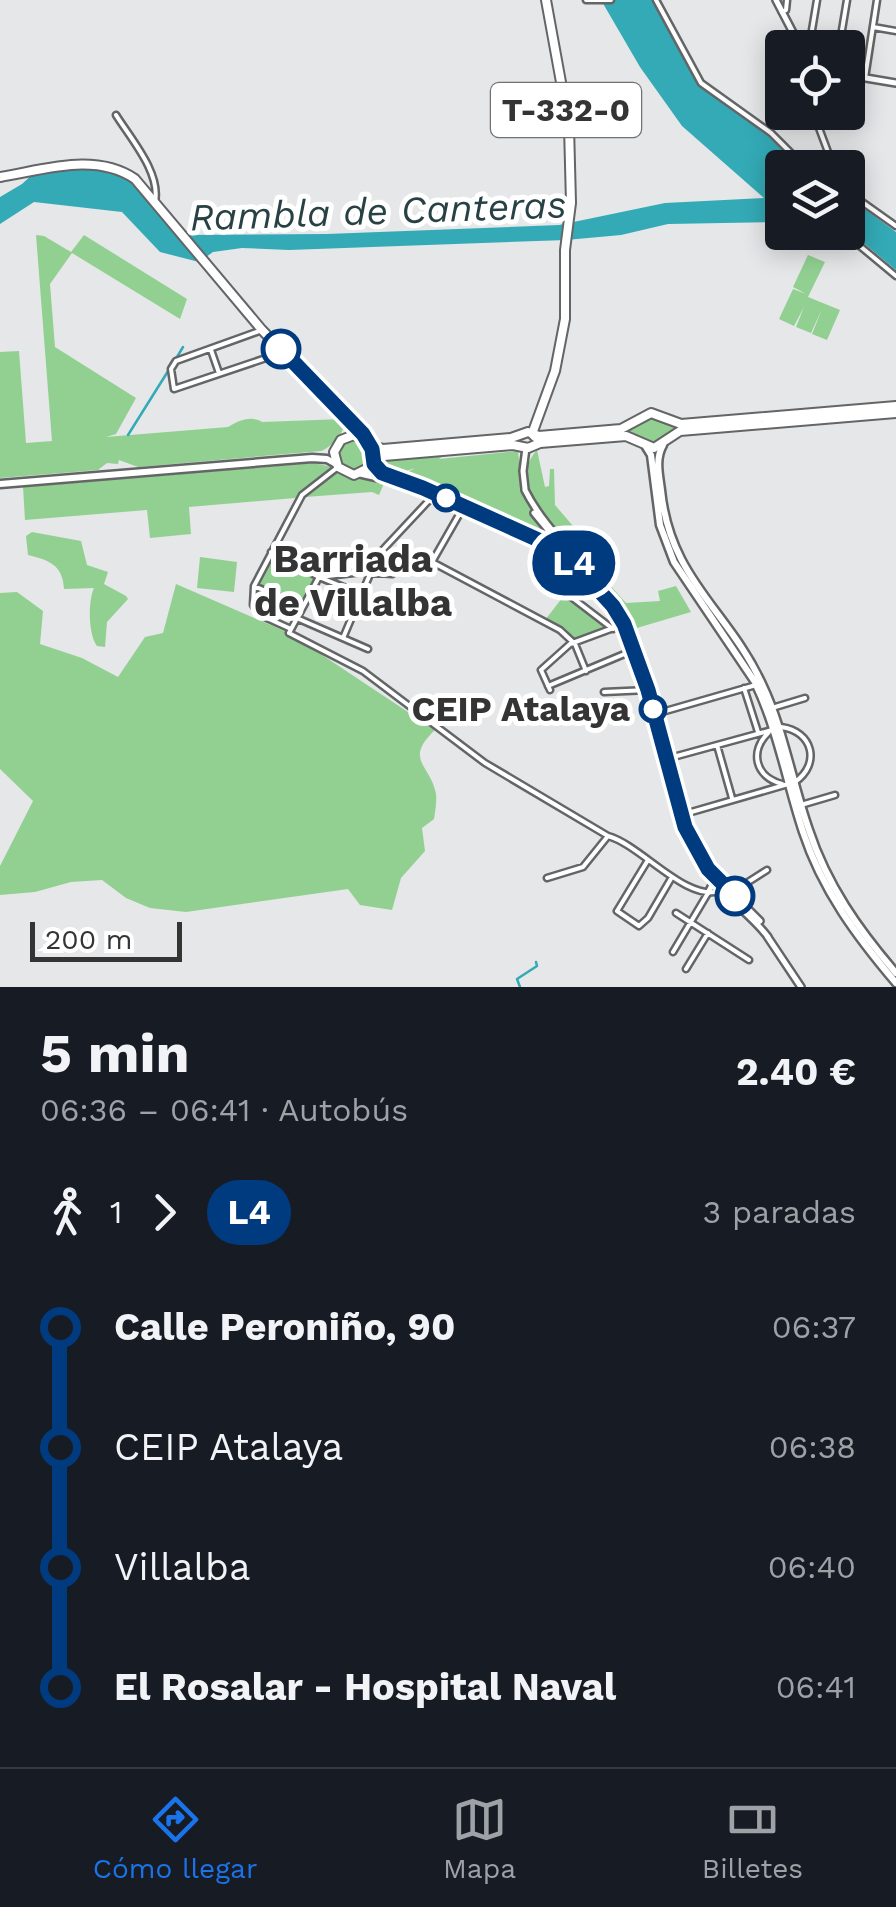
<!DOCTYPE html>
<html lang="es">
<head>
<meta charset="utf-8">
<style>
  :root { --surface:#171b24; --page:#242831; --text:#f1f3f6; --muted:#9ea1a6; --line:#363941; --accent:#1a73e8 }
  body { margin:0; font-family:"Work Sans",sans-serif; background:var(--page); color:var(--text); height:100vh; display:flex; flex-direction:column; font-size:38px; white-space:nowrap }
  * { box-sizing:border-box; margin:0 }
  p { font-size:32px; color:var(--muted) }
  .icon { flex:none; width:55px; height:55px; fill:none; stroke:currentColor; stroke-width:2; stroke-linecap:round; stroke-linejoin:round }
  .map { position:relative; height:987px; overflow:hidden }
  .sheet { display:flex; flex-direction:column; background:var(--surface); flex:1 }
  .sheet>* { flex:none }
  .badge { padding:0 20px; border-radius:32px; font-size:35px; line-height:65px }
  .buttons { position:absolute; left:765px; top:30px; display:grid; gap:20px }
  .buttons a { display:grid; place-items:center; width:100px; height:100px; border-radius:10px; background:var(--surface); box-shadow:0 5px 25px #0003; font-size:50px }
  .scale { position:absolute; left:30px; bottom:25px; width:152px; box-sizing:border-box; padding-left:10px; border:5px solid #343435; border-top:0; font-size:28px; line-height:35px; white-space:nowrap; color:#343435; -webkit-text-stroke:8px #fff; paint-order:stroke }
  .map>.badge { position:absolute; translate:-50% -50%; box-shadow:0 0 0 5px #fff }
  .legs { display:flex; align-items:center; gap:15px; height:110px; padding:0 40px; font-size:32px }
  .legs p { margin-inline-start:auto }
  .overview { display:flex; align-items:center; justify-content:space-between; height:170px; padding:0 40px }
  h1 { font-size:55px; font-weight:700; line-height:75px }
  ul { padding:0 40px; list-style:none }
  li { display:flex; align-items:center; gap:35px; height:120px; font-size:38px }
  li i { display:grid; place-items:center; width:15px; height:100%; margin:0 12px; background:currentColor }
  li i::after { content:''; width:25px; height:25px; margin:-12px; border:8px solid; border-radius:50%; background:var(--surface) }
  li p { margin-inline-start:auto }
  li:first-child i { background:linear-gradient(#0000 50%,currentColor 0) }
  li:last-child i { background:linear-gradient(currentColor 50%,#0000 0) }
  .menu { display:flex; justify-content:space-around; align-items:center; height:140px; border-top:2px solid var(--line); background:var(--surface); font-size:28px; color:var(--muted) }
  .menu a { display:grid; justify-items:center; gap:5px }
  .menu .current { color:var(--accent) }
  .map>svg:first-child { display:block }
  .green { fill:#92d092 }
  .water { fill:#33aab6 }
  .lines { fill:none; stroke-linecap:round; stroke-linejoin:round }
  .stream { stroke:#33aab6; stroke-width:2.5 }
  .minor-casing { stroke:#646566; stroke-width:9 }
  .tertiary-casing { stroke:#646566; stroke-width:10 }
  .secondary-casing { stroke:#646566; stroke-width:11 }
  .primary-casing { stroke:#646566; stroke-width:12 }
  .minor { stroke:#fff; stroke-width:4 }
  .tertiary { stroke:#fff; stroke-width:5 }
  .secondary { stroke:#fff; stroke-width:6 }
  .primary { stroke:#fff; stroke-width:8 }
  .line-1-casing { stroke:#fff; stroke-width:22 }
  .line-1 { stroke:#003b80; stroke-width:15 }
  .stop-1-dot { fill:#fff; stroke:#003b80; stroke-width:5 }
  .labels { text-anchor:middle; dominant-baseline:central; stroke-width:10; stroke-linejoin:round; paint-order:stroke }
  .shield { fill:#fff; stroke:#717172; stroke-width:2.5 }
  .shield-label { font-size:32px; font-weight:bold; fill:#343435 }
  .stop-label { font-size:35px; font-weight:bold; fill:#343435; stroke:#fff; text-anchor:end }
  .water-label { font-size:38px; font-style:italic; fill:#284144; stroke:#fff }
  .neighbourhood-label { font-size:38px; font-weight:bold; fill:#343435; stroke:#fff }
</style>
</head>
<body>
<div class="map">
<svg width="896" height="987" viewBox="0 0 896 987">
  <rect width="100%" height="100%" fill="#e5e7e8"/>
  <path class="green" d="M36,235L44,236L71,252L84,235L187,299L180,319L72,253L50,284L55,347L136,398L116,434L106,437L228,427C238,421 251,415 262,422L344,419C347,431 332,447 321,451L138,467L119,460L118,464L107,463L98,470L0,478V352L19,351L26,443L52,441Z
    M808,255L825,262L808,297L840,310L827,340L812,334L822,309L811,333L796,327L804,307L794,326L779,319L793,289L806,294L793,287Z
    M644,415L681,424L680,431L654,448L635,439L577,440L625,428Z
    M351,435L376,448L446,454L439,459L518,451L523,496L549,539L443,490L402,481L406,473L415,468L406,471L401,481L382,473L373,462L365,471L342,472L334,450Z
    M537,450L545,487L549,486L550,469H554L555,505L585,540L568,546C547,521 508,482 537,450Z
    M314,463L332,467L295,498L189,507L191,534L150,538L147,510L25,520L23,487Z
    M337,472L347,478L385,481L379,495L372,492L305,497Z
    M32,532L81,541L87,565L108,572L104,584L126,596L128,599L107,622L105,647L97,646C88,634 88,601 94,588L64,589C63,565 49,560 28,555L26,536Z
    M200,557L237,562L234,592L197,588Z
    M273,557L314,578L308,595L299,602L259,584Z
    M591,564L626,603L660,601L658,591L676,586L691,612L630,630L615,603L587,569Z
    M176,584L289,633L435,730C403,760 431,765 436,794C437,801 435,812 434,819L422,828L425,851L401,878L392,910L360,905L348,889L186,912L150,908L126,898L102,880L71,882L35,892L0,895V866L33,801L0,769V593L17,592L43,611L40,644L82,658L118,677L145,637L163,633Z
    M566,593L611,626L578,640L545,620Z"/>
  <path class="water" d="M601,0H656L680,47L707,89L769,137L799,167L782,168V222L668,224L621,235L566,240L289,250L242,248L213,252L199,262L160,252L122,212L34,202L0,224V197L22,184L36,171L80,165L130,176L183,235L327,234L559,225L665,203L764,198L682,126L640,67Z
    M848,197L896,232V270L848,230Z"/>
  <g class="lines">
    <path class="stream" d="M174,362L183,347
      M128,435L170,368
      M520,987L517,979L537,966L536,962"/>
    <defs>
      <path id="minor" d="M586,0H611
        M656,0L701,83L771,133L806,168
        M782,12L786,10L787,0
        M873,27L896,31
        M809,48L817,0
        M839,48L847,0
        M865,78L877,0
        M813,112L834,168
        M116,115C131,139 161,173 155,202
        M848,192L896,226
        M843,232L896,276
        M262,330L176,361L171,369L174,389L272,356L278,347
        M211,350L219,373
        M271,552L319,577L362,572L392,574L408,565L432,562L560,630L575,644L586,671
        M432,562L464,506
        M362,572L434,495
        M254,586L303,607
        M566,593L613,629
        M311,598L354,614
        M392,607L319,577L289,633L363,671L485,763L608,836C641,845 686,902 720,891
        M299,619L368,649
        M291,629L260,615L253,605L254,586L302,495L338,467
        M343,638L376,560
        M548,686L634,650
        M744,688L758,732
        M550,690L541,670L570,644L624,624
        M604,692L648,690
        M772,708L805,698
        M655,714L756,685
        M769,732C749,751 755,777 782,784
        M717,745L732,798
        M666,759L772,730
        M801,805L835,795
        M681,815L795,782C821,764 813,731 781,727
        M648,860L617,911L639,926L648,918L672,877
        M547,878L583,867L608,836
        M731,893L767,870
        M676,913L749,960
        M673,952L708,893
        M686,969L708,933"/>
      <path id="tertiary" d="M776,0L801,48
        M848,75L896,83
        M360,474L423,488L568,553
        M525,489L523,471L526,448
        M525,490C550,540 601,574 624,625C659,702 662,790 701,864C717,894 748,910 768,937
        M534,513L591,582
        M708,869L760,921
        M708,893L713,883
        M767,936L801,987"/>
      <path id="secondary" d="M663,445C655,459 659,474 661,490C670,580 728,610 762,684C784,730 792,782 809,830C827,885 859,930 896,973
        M646,447L651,455L660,525L674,562L755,682
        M0,484L312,458L327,459L336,464
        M756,685C778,731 787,784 803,832C822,890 857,937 896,983"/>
      <path id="primary" d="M0,177C44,170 95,152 135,179L262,330L366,438C372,449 376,457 368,468L354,475L338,467L334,452L341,440L354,435L369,442
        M535,437L532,434L555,371L565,319V250L571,203L569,126L546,0
        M373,446L383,449L511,438L528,432L539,436L621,429L651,413L681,424L896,406
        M373,460L384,456L513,445L528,448L540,443L626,436L654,448L680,431L896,413"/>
    </defs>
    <use href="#minor" class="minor-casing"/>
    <use href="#tertiary" class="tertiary-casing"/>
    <use href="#secondary" class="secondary-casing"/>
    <use href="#primary" class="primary-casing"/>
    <use href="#minor" class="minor"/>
    <use href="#tertiary" class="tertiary"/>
    <use href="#secondary" class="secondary"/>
    <use href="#primary" class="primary"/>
  </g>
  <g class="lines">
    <defs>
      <path id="line-1" d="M281,349L363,434L372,449L374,464L382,473L423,488L563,551L613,606L624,624L648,690L685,827L708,869L735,896"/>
    </defs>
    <use href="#line-1" class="line-1-casing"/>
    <use href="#line-1" class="line-1"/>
  </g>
  <g class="stop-1-dot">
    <circle cx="281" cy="349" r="18"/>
    <circle cx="446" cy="498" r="12"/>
    <circle cx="653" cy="709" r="12"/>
    <circle cx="735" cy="896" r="18"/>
  </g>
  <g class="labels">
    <rect class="shield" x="491" y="83" width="150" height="54" rx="8"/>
    <g class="shield-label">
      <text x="566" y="110">T-332-0</text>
    </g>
    <g class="stop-label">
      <text x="630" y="709">CEIP Atalaya</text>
    </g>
    <g class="water-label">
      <text transform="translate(378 211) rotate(-2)">Rambla de Canteras</text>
    </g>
    <g class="neighbourhood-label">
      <text x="353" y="559">Barriada<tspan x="353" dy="44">de Villalba</tspan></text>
    </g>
  </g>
</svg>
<div class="buttons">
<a><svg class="icon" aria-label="locate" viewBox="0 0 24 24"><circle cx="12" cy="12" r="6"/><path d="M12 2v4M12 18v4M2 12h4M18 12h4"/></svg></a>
<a><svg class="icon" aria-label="layers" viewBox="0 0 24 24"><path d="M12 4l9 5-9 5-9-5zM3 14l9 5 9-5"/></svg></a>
</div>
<div class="scale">200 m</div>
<b class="badge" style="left:574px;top:563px;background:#003b80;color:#fff">L4</b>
</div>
<section class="sheet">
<div class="overview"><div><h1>5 min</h1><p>06:36 – 06:41 · Autobús</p></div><b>2.40 €</b></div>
<div class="legs"><svg class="icon" aria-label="walk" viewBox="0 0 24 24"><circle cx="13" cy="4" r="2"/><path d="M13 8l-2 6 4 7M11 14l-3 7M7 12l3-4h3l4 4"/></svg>1<svg class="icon" aria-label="forward" viewBox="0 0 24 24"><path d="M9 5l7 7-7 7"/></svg><b class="badge" style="background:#003b80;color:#fff">L4</b><p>3 paradas</p></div>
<ul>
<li><i style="color:#003b80"></i><b>Calle Peroniño, 90</b><p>06:37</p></li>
<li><i style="color:#003b80"></i><span>CEIP Atalaya</span><p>06:38</p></li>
<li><i style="color:#003b80"></i><span>Villalba</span><p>06:40</p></li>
<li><i style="color:#003b80"></i><b>El Rosalar - Hospital Naval</b><p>06:41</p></li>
</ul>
</section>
<nav class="menu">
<a class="current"><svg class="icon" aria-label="directions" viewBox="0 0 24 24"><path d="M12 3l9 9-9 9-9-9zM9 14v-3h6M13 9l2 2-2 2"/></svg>Cómo llegar</a>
<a><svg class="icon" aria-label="map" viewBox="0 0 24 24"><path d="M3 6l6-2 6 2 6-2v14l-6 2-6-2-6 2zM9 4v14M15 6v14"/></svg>Mapa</a>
<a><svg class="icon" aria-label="tickets" viewBox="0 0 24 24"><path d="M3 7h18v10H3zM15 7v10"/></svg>Billetes</a>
</nav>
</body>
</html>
